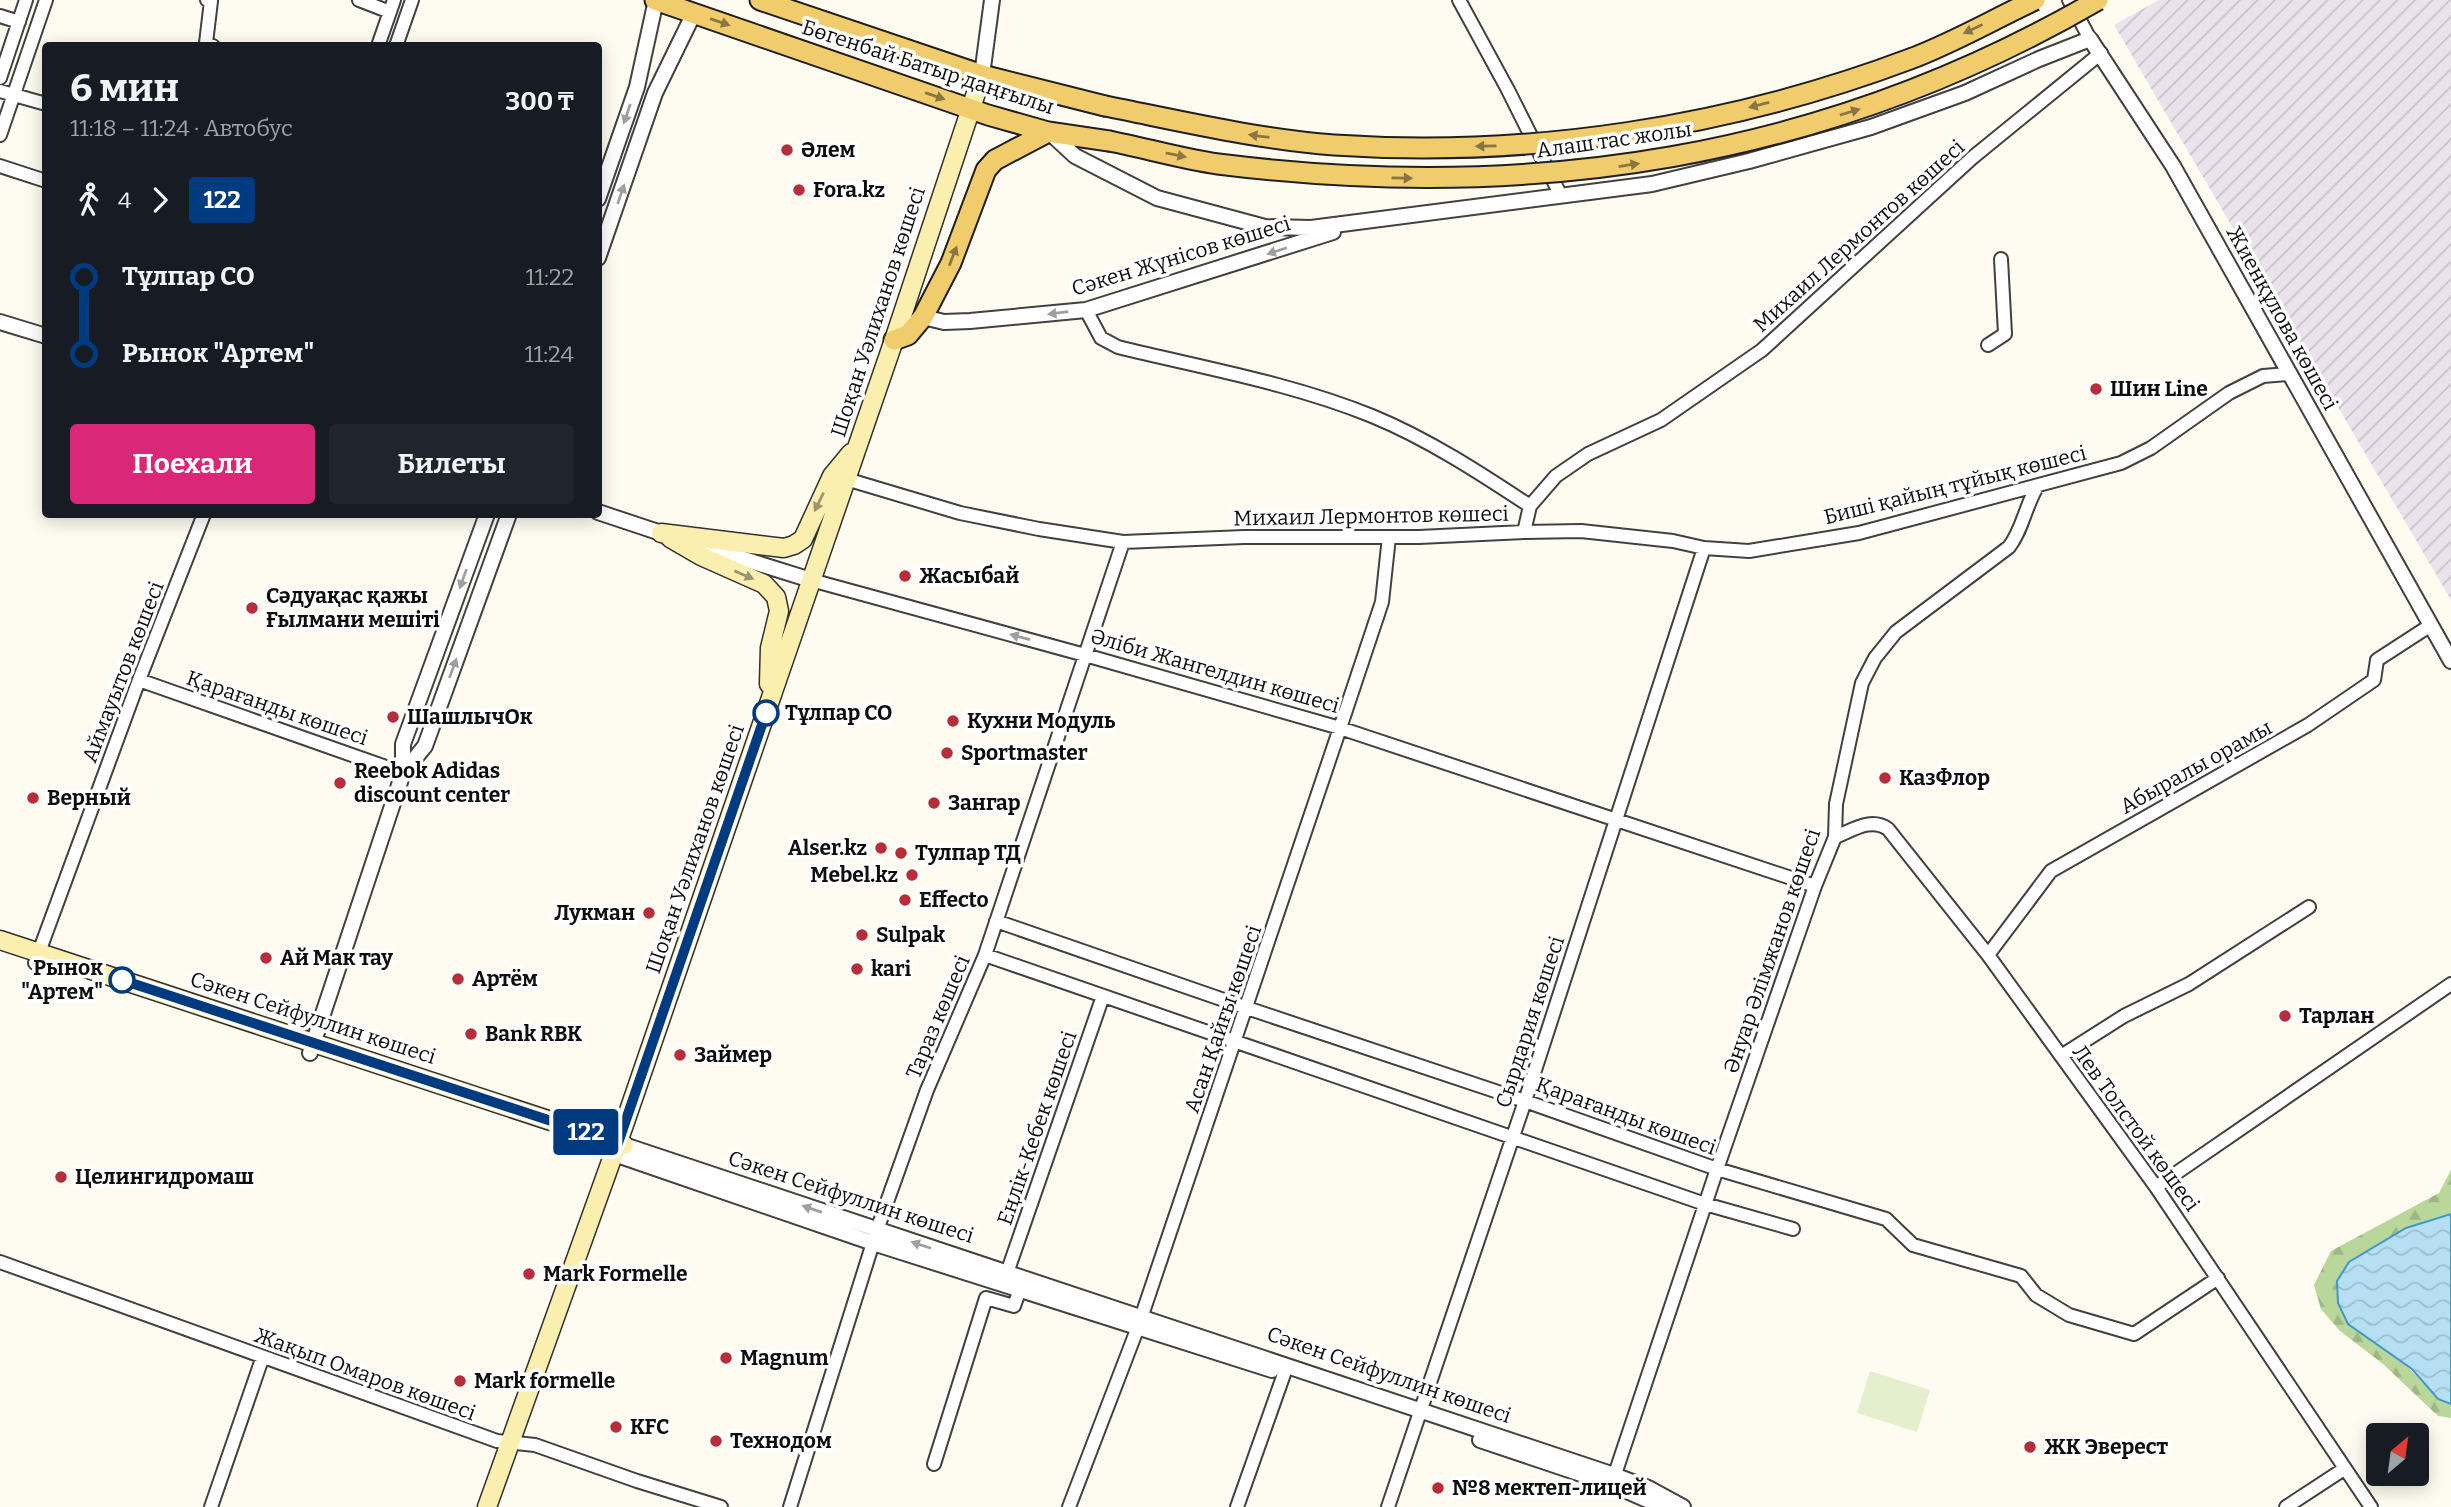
<!DOCTYPE html>
<html lang="ru">
<head>
<meta charset="utf-8">
<style>
  :root { --surface:#171b24; --page:#20242c; --text:#f1f3f6; --muted:#9ea1a6; --accent:#db2777 }
  body { margin:0; font-family:Bitter,serif; background:var(--page); color:var(--text); height:100vh; display:flex; flex-direction:column; font-size:26px; white-space:nowrap }
  * { box-sizing:border-box; margin:0 }
  p { font-size:23px; color:var(--muted) }
  .icon { flex:none; width:38px; height:38px; fill:none; stroke:currentColor; stroke-width:2; stroke-linecap:round; stroke-linejoin:round }
  .map { position:relative; flex:1; overflow:hidden }
  .details { position:absolute; left:42px; top:42px; width:560px; height:476px; display:flex; flex-direction:column; background:var(--surface); border-radius:7px; box-shadow:0 4px 18px #0003 }
  .details>* { flex:none }
  .badge { padding:0 14px; border-radius:5px; font-size:24px; line-height:46px }
  .needle { width:46px; rotate:29deg }
  .fabs { position:absolute; left:2366px; top:1423px; display:grid; gap:14px }
  .fabs a { display:grid; place-items:center; width:63px; height:63px; border-radius:7px; background:var(--surface); box-shadow:0 4px 18px #0003; font-size:35px }
  .map>.badge { position:absolute; translate:-50% -50%; box-shadow:0 0 0 4px #fff }
  .legs { display:flex; align-items:center; gap:10px; height:77px; padding:0 28px; font-size:23px }
  .legs p { margin-inline-start:auto }
  .headline { display:flex; align-items:center; justify-content:space-between; height:119px; padding:0 28px }
  h1 { font-size:38px; font-weight:700; line-height:52px }
  .button { display:flex; gap:14px; margin-top:auto; padding:14px 28px }
  .button a { flex:1; height:80px; border-radius:7px; background:var(--accent); color:#fff; font-size:28px; font-weight:700; line-height:80px; text-align:center }
  .button a+a { background:var(--page); color:var(--text) }
  ul { padding:0 28px; list-style:none }
  li { display:flex; align-items:center; gap:24px; height:77px; font-size:26px }
  li i { display:grid; place-items:center; width:10px; height:100%; margin:0 9px; background:currentColor }
  li i::after { content:''; width:18px; height:18px; margin:-9px; border:5px solid; border-radius:50%; background:var(--surface) }
  li p { margin-inline-start:auto }
  li:first-child i { background:linear-gradient(#0000 50%,currentColor 0) }
  li:last-child i { background:linear-gradient(currentColor 50%,#0000 0) }
  .map>svg:first-child { display:block }
  .industrial { fill:url(#industrial-furrows) }
  .forest { fill:url(#forest-firs) }
  .pitch { fill:#e4efcd }
  .water { fill:url(#water-waves); stroke:#4297c6; stroke-width:2 }
  .lines { fill:none; stroke-linecap:round; stroke-linejoin:round }
  .minor-casing { stroke:#414141; stroke-width:16 }
  .tertiary-casing { stroke:#414141; stroke-width:18 }
  .secondary-casing { stroke:#303030; stroke-width:21 }
  .primary-casing { stroke:#1f1f1f; stroke-width:23 }
  .minor { stroke:#fff; stroke-width:12 }
  .tertiary { stroke:#fff; stroke-width:14 }
  .secondary { stroke:#fbefaf; stroke-width:18 }
  .primary { stroke:#f1cc6d; stroke-width:19 }
  .primary-bridge-casing { stroke:#1f1f1f; stroke-width:23; stroke-linecap:butt }
  .primary-bridge { stroke:#f1cc6d; stroke-width:19 }
  .oneway { fill:#8b7642 }
  .oneway2 { fill:#9f9f9f }
  .oneway3 { fill:#9c956f }
  .line-1-casing { stroke:#fff; stroke-width:16 }
  .line-1 { stroke:#003b80; stroke-width:10 }
  .poi-dot { fill:#b72d39; stroke:#fff; stroke-width:2.5 }
  .stop-1-dot { fill:#fff; stroke:#003b80; stroke-width:3.5 }
  .labels { text-anchor:middle; dominant-baseline:central; stroke-width:7; stroke-linejoin:round; paint-order:stroke }
  .street-label { font-size:21px; fill:#0e0e0e; stroke:#fff }
  .poi-label { font-size:21px; font-weight:bold; fill:#0e0e0e; stroke:#fff; text-anchor:start }
  .stop-label { font-size:21px; font-weight:bold; fill:#0e0e0e; stroke:#fff; text-anchor:start }
</style>
</head>
<body>
<div class="map">
<svg width="2451" height="1507" viewBox="0 0 2451 1507">
  <defs>
    <pattern id="industrial-furrows" width="10" height="10" patternUnits="userSpaceOnUse" patternTransform="scale(1.75)"><rect width="10" height="10" fill="#ebe3ec"/><path d="M-1 1l2-2M0 10L10 0M9 11l2-2" fill="none" stroke="#c8c2c9"/></pattern>
    <pattern id="forest-firs" width="22" height="20" patternUnits="userSpaceOnUse" patternTransform="scale(1.75)"><rect width="22" height="20" fill="#b9d79b"/><path d="M5 1l3.5 6h-7zM16 11l3.5 6h-7z" fill="#9eb784"/></pattern>
    <pattern id="water-waves" width="16" height="10" patternUnits="userSpaceOnUse" patternTransform="scale(1.75)"><rect width="16" height="10" fill="#b7dff3"/><path d="M0 5q4-4 8 0t8 0" fill="none" stroke="#9cbecf"/></pattern>
  </defs>
  <rect width="100%" height="100%" fill="#fefbf0"/>
  <path class="industrial" d="M2159,0H2451V600L2114,25Z"/>
  <path class="forest" d="M2451,1170V1214C2414,1226 2382,1243 2349,1262L2348,1324L2407,1366L2438,1399L2451,1404V1418L2438,1416L2383,1364L2340,1331L2321,1309L2314,1285L2331,1251L2439,1193Z"/>
  <path class="pitch" d="M1870,1371L1930,1390L1917,1432L1857,1413Z"/>
  <path class="water" d="M2451,1214V1404L2438,1399L2412,1369L2348,1324L2338,1303L2337,1281L2349,1262L2406,1228Z"/>
  <g class="lines">
    <defs>
      <path id="minor" d="M207,0L211,1L206,43L213,46
        M359,0L390,12
        M1459,0L1508,90L1561,196
        M2069,0L2090,39
        M0,16L19,22
        M378,46L394,0
        M396,46L412,0
        M0,78L26,0
        M0,91L46,104
        M0,135L46,0
        M0,166L46,181
        M1086,310L1101,338L1118,347C1203,368 1291,383 1372,416C1428,439 1480,473 1530,506
        M1988,345L2005,334L2001,259
        M846,479L960,513L1039,529L1123,542L1244,537H1419L1524,532L1530,506L1556,476L1588,454L1661,420L1762,350L1972,158L2101,53
        M1524,532L1581,531L1673,541L1704,548L1749,551L1859,533L2121,463L2151,448L2229,393L2263,376L2289,374
        M811,580L1085,655L1340,728L1815,886
        M139,680L403,773
        M1835,837C1853,830 1871,817 1888,829L1988,955L2156,1187L2371,1507
        M996,921L1247,1008L1525,1101L1717,1169L1886,1219L1913,1245L2021,1276L2036,1295L2069,1315L2134,1334L2218,1278
        M985,955L1705,1204L1793,1229
        M1988,955L2051,871L2308,725L2374,680L2377,660L2431,625
        M35,963L139,680L204,514
        M2061,1056L2124,1016L2189,984L2309,907
        M2156,1187L2451,984
        M0,1262L497,1441L535,1445L637,1481L721,1507
        M1007,1273L1103,996
        M934,1464L986,1298L1014,1306L1020,1289
        M1612,1483L1717,1169L1815,886L1835,837L1836,804L1862,683L1875,658L1896,632L2009,547C2023,529 2025,506 2038,485
        M211,1507L262,1359
        M790,1507L877,1230L927,1090L985,955L1123,542
        M1069,1507L1138,1327L1340,728L1382,602L1389,537
        M1237,1507L1284,1374
        M1388,1507L1525,1101L1704,548
        M2286,1507L2344,1469"/>
      <path id="tertiary" d="M982,75L992,0
        M1049,132L1075,156L1157,198L1265,227L1311,228L1652,184L1749,161L1871,127L1965,93L2039,59L2090,39L2173,166L2451,661
        M598,199L637,87L656,0
        M598,258L655,93L694,13
        M923,317L944,322L970,321L1086,310L1333,232
        M0,322L46,336
        M598,512L670,536
        M689,542L811,580
        M403,773L425,746L509,514
        M310,1053L403,773V744L487,514
        M624,1145L1614,1475L1648,1488L1683,1507
        M614,1154L873,1243L1272,1370
        M1480,1440L1611,1484L1663,1507"/>
      <path id="secondary" d="M661,533L784,548L794,545L803,539L832,476L851,453
        M670,538L701,556L764,584L776,597L779,611L770,648L769,684
        M0,940L624,1145
        M487,1507L624,1125L894,340L982,75"/>
      <path id="primary" d="M655,0L988,115L1048,132L1109,141
        M760,0L982,75L1105,106
        M894,340L908,335L923,317L951,263L986,170L995,160L1048,132"/>
    </defs>
    <use href="#minor" class="minor-casing"/>
    <use href="#tertiary" class="tertiary-casing"/>
    <use href="#secondary" class="secondary-casing"/>
    <use href="#primary" class="primary-casing"/>
    <use href="#minor" class="minor"/>
    <use href="#tertiary" class="tertiary"/>
    <use href="#secondary" class="secondary"/>
    <use href="#primary" class="primary"/>
    <defs>
      <path id="primary-bridge" d="M1105,106C1181,121 1256,139 1334,145C1529,158 1727,128 1910,59C1953,43 1994,19 2035,0
        M1109,141C1145,148 1182,159 1218,164C1531,203 1823,160 2098,0"/>
    </defs>
    <use href="#primary-bridge" class="primary-bridge-casing"/>
    <use href="#primary-bridge" class="primary-bridge"/>
  </g>
  <defs><path id="oneway-solid" d="M-6-.8H1V-3.2L6.5 0L1 3.2V.8H-6Z" transform="scale(1.75)"/></defs>
  <g class="oneway">
    <use href="#oneway-solid" transform="translate(720 22) rotate(19)"/>
    <use href="#oneway-solid" transform="translate(1973 29) rotate(155)"/>
    <use href="#oneway-solid" transform="translate(935 96) rotate(19)"/>
    <use href="#oneway-solid" transform="translate(1759 105) rotate(166)"/>
    <use href="#oneway-solid" transform="translate(1850 112) rotate(-17)"/>
    <use href="#oneway-solid" transform="translate(1259 136) rotate(-173)"/>
    <use href="#oneway-solid" transform="translate(1486 146) rotate(179)"/>
    <use href="#oneway-solid" transform="translate(1176 155) rotate(12)"/>
    <use href="#oneway-solid" transform="translate(1629 165) rotate(-9)"/>
    <use href="#oneway-solid" transform="translate(1402 178) rotate(1)"/>
    <use href="#oneway-solid" transform="translate(953 256) rotate(-69)"/>
  </g>
  <g class="oneway2">
    <use href="#oneway-solid" transform="translate(627 114) rotate(109)"/>
    <use href="#oneway-solid" transform="translate(621 194) rotate(-71)"/>
    <use href="#oneway-solid" transform="translate(1277 251) rotate(162)"/>
    <use href="#oneway-solid" transform="translate(1058 313) rotate(173)"/>
    <use href="#oneway-solid" transform="translate(463 579) rotate(110)"/>
    <use href="#oneway-solid" transform="translate(1020 637) rotate(-165)"/>
    <use href="#oneway-solid" transform="translate(453 668) rotate(-70)"/>
    <use href="#oneway-solid" transform="translate(812 1209) rotate(-161)"/>
    <use href="#oneway-solid" transform="translate(921 1245) rotate(-162)"/>
  </g>
  <g class="oneway3">
    <use href="#oneway-solid" transform="translate(819 502) rotate(116)"/>
    <use href="#oneway-solid" transform="translate(744 575) rotate(23)"/>
  </g>
  <g class="lines">
    <defs>
      <path id="line-1" d="M122,980L618,1143L766,713"/>
    </defs>
    <use href="#line-1" class="line-1-casing"/>
    <use href="#line-1" class="line-1"/>
  </g>
  <g class="poi-dot">
    <circle cx="787" cy="150" r="7"/>
    <circle cx="799" cy="190" r="7"/>
    <circle cx="2096" cy="389" r="7"/>
    <circle cx="905" cy="576" r="7"/>
    <circle cx="252" cy="608" r="7"/>
    <circle cx="393" cy="717" r="7"/>
    <circle cx="953" cy="721" r="7"/>
    <circle cx="947" cy="753" r="7"/>
    <circle cx="1885" cy="778" r="7"/>
    <circle cx="340" cy="783" r="7"/>
    <circle cx="33" cy="798" r="7"/>
    <circle cx="934" cy="803" r="7"/>
    <circle cx="881" cy="848" r="7"/>
    <circle cx="901" cy="853" r="7"/>
    <circle cx="912" cy="875" r="7"/>
    <circle cx="905" cy="900" r="7"/>
    <circle cx="649" cy="913" r="7"/>
    <circle cx="862" cy="935" r="7"/>
    <circle cx="266" cy="958" r="7"/>
    <circle cx="857" cy="969" r="7"/>
    <circle cx="458" cy="979" r="7"/>
    <circle cx="2285" cy="1016" r="7"/>
    <circle cx="471" cy="1034" r="7"/>
    <circle cx="680" cy="1055" r="7"/>
    <circle cx="61" cy="1177" r="7"/>
    <circle cx="529" cy="1274" r="7"/>
    <circle cx="726" cy="1358" r="7"/>
    <circle cx="460" cy="1381" r="7"/>
    <circle cx="616" cy="1427" r="7"/>
    <circle cx="716" cy="1441" r="7"/>
    <circle cx="2030" cy="1447" r="7"/>
    <circle cx="1438" cy="1488" r="7"/>
  </g>
  <g class="stop-1-dot">
    <circle cx="766" cy="713" r="12"/>
    <circle cx="122" cy="980" r="12"/>
  </g>
  <g class="labels">
    <g class="street-label">
      <text transform="translate(928 67) rotate(18)">Бөгенбай Батыр даңғылы</text>
      <text transform="translate(1614 140) rotate(-8)">Алаш тас жолы</text>
      <text transform="translate(1859 236) rotate(-42)">Михаил Лермонтов көшесі</text>
      <text transform="translate(1181 256) rotate(-17)">Сәкен Жүнісов көшесі</text>
      <text transform="translate(878 312) rotate(-72)">Шоқан Уәлиханов көшесі</text>
      <text transform="translate(2282 318) rotate(61)">Жиенқұлова көшесі</text>
      <text transform="translate(1955 485) rotate(-14)">Биші қайың тұйық көшесі</text>
      <text transform="translate(1371 516) rotate(-1)">Михаил Лермонтов көшесі</text>
      <text transform="translate(1215 671) rotate(16)">Әліби Жангелдин көшесі</text>
      <text transform="translate(123 672) rotate(-69)">Аймауытов көшесі</text>
      <text transform="translate(277 708) rotate(19)">Қарағанды көшесі</text>
      <text transform="translate(2196 767) rotate(-29)">Абыралы орамы</text>
      <text transform="translate(695 849) rotate(-71)">Шоқан Уәлиханов көшесі</text>
      <text transform="translate(1772 951) rotate(-71)">Әнуар Әлімжанов көшесі</text>
      <text transform="translate(938 1017) rotate(-67)">Тараз көшесі</text>
      <text transform="translate(313 1018) rotate(18)">Сәкен Сейфуллин көшесі</text>
      <text transform="translate(1223 1019) rotate(-71)">Асан Қайғы көшесі</text>
      <text transform="translate(1530 1022) rotate(-72)">Сырдария көшесі</text>
      <text transform="translate(1626 1116) rotate(20)">Қарағанды көшесі</text>
      <text transform="translate(1037 1128) rotate(-71)">Еңлік-Кебек көшесі</text>
      <text transform="translate(2136 1128) rotate(54)">Лев Толстой көшесі</text>
      <text transform="translate(851 1197) rotate(18)">Сәкен Сейфуллин көшесі</text>
      <text transform="translate(365 1374) rotate(20)">Жақып Омаров көшесі</text>
      <text transform="translate(1389 1375) rotate(19)">Сәкен Сейфуллин көшесі</text>
    </g>
    <g class="poi-label">
      <text x="801" y="150">Әлем</text>
      <text x="813" y="190">Fora.kz</text>
      <text x="2110" y="389">Шин Line</text>
      <text x="919" y="576">Жасыбай</text>
      <text x="266" y="596">Сәдуақас қажы<tspan x="266" dy="24">Ғылмани мешіті</tspan></text>
      <text x="407" y="717">ШашлычОк</text>
      <text x="967" y="721">Кухни Модуль</text>
      <text x="961" y="753">Sportmaster</text>
      <text x="354" y="771">Reebok Adidas<tspan x="354" dy="24">discount center</tspan></text>
      <text x="1899" y="778">КазФлор</text>
      <text x="47" y="798">Верный</text>
      <text x="948" y="803">Зангар</text>
      <text x="867" y="848" text-anchor="end">Alser.kz</text>
      <text x="915" y="853">Тулпар ТД</text>
      <text x="898" y="875" text-anchor="end">Mebel.kz</text>
      <text x="919" y="900">Effecto</text>
      <text x="635" y="913" text-anchor="end">Лукман</text>
      <text x="876" y="935">Sulpak</text>
      <text x="280" y="958">Ай Мак тау</text>
      <text x="871" y="969">kari</text>
      <text x="472" y="979">Артём</text>
      <text x="2299" y="1016">Тарлан</text>
      <text x="485" y="1034">Bank RBK</text>
      <text x="694" y="1055">Займер</text>
      <text x="75" y="1177">Целингидромаш</text>
      <text x="543" y="1274">Mark Formelle</text>
      <text x="740" y="1358">Magnum</text>
      <text x="474" y="1381">Mark formelle</text>
      <text x="630" y="1427">KFC</text>
      <text x="730" y="1441">Технодом</text>
      <text x="2044" y="1447">ЖК Эверест</text>
      <text x="1452" y="1488">№8 мектеп-лицей</text>
    </g>
    <g class="stop-label">
      <text x="785" y="713">Тұлпар СО</text>
      <text x="103" y="968" text-anchor="end">Рынок<tspan x="103" dy="24">"Артем"</tspan></text>
    </g>
  </g>
</svg>
<div class="fabs">
<a><svg class="needle" viewBox="-14 -14 28 28"><path d="M0-13l5 13h-10z" fill="#e53935"/><path d="M0 13l5-13h-10z" fill="#9ea1a6"/></svg></a>
</div>
<b class="badge" style="left:586px;top:1132px;background:#003b80;color:#fff">122</b>
<section class="details">
<div class="headline"><div><h1>6 мин</h1><p>11:18 – 11:24 · Автобус</p></div><b>300 ₸</b></div>
<div class="legs"><svg class="icon" aria-label="walk" viewBox="0 0 24 24"><circle cx="13" cy="4" r="2"/><path d="M13 8l-2 6 4 7M11 14l-3 7M7 12l3-4h3l4 4"/></svg>4<svg class="icon" aria-label="forward" viewBox="0 0 24 24"><path d="M9 5l7 7-7 7"/></svg><b class="badge" style="background:#003b80;color:#fff">122</b></div>
<ul>
<li><i style="color:#003b80"></i><b>Тұлпар СО</b><p>11:22</p></li>
<li><i style="color:#003b80"></i><b>Рынок &quot;Артем&quot;</b><p>11:24</p></li>
</ul>
<div class="button"><a>Поехали</a><a>Билеты</a></div>
</section>
</div>
</body>
</html>
